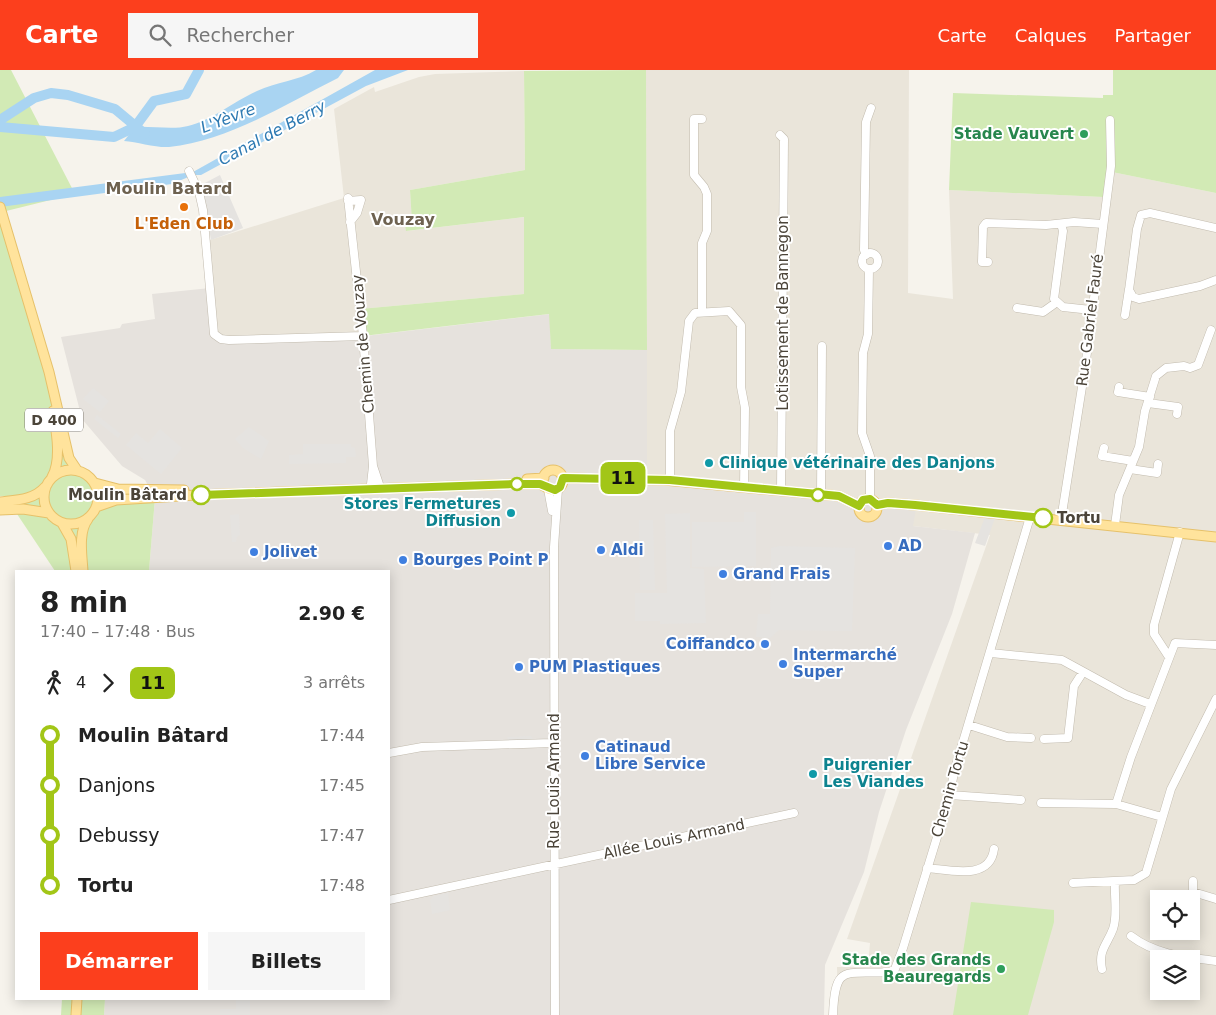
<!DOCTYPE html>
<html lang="fr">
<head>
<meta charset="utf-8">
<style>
  :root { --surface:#fff; --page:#f6f6f6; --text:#222; --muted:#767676; --accent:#fc3f1d }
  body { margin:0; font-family:"DejaVu Sans",sans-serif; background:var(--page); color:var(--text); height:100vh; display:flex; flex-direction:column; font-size:19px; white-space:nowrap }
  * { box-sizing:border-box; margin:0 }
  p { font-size:16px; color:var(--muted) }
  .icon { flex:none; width:28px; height:28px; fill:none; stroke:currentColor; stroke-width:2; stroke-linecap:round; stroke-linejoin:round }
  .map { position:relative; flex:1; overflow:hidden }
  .panel { position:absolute; left:15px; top:500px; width:375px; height:430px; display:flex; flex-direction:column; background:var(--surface); border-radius:0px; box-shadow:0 2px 12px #0003 }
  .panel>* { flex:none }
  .badge { padding:0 10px; border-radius:8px; font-size:18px; line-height:32px }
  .tools { position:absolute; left:1150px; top:820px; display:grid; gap:10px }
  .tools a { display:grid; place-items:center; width:50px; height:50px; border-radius:0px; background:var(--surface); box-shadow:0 2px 12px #0003; font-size:25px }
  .map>.badge { position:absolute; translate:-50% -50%; box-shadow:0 0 0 2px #fff }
  .legs { display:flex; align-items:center; gap:8px; height:55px; padding:0 25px; font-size:16px }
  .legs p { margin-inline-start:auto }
  .headline { display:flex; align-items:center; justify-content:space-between; height:85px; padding:0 25px }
  h1 { font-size:28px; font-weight:800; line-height:38px }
  .button { display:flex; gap:10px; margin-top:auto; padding:10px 25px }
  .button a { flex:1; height:58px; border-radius:0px; background:var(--accent); color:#fff; font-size:20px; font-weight:800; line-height:58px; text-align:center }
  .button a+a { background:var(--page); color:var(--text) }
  ul { padding:0 25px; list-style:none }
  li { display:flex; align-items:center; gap:18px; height:50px; font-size:19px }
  li i { display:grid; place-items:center; width:8px; height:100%; margin:0 6px; background:currentColor }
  li i::after { content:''; width:12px; height:12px; margin:-6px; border:4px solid; border-radius:50%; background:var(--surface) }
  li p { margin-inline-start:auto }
  li:first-child i { background:linear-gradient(#0000 50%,currentColor 0) }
  li:last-child i { background:linear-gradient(currentColor 50%,#0000 0) }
  header { display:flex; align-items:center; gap:30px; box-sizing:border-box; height:70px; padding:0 25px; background:var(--accent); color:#fff }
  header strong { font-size:24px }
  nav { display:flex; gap:28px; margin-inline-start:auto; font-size:18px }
  .search { width:350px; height:45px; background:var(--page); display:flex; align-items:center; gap:12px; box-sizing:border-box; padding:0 18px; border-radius:0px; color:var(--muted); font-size:19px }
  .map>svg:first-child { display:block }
  .residential { fill:#eae5da; fill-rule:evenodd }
  .industrial { fill:#e6e2dd }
  .green { fill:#d2eab5 }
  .parking { fill:#e5e3e0 }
  .water { fill:#a9d4f2 }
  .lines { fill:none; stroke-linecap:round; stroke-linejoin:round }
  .river { stroke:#a9d4f2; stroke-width:10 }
  .minor-casing { stroke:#c2bbae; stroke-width:9 }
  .major-casing { stroke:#e6c16a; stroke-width:11 }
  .minor { stroke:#fff; stroke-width:8 }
  .major { stroke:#ffe39c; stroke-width:9 }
  .line-1-casing { stroke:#fff; stroke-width:11 }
  .line-1 { stroke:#a2c617; stroke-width:8 }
  .leisure-dot { fill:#2e9e5b; stroke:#fff; stroke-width:2 }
  .food-dot { fill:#e8710a; stroke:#fff; stroke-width:2 }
  .culture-dot { fill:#0f9aa8; stroke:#fff; stroke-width:2 }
  .stop-1-dot { fill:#fff; stroke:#a2c617; stroke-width:2.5 }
  .shop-dot { fill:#3f7fe0; stroke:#fff; stroke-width:2 }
  .labels { text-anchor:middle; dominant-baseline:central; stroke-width:4; stroke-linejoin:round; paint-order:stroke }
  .shield { fill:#fff; stroke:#817c74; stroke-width:1 }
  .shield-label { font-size:14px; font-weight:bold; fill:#4b4439 }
  .leisure-label { font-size:15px; font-weight:bold; fill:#27864d; stroke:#fff; text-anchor:end }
  .food-label { font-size:15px; font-weight:bold; fill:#c56008; stroke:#fff }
  .street-label { font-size:15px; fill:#4b4439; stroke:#fff }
  .culture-label { font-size:15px; font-weight:bold; fill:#0d838f; stroke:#fff; text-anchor:start }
  .stop-label { font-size:15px; font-weight:bold; fill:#4b4439; stroke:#fff; text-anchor:end }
  .shop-label { font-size:15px; font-weight:bold; fill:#366cbe; stroke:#fff; text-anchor:start }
  .water-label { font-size:16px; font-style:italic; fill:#2e7ab2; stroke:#fff }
  .neighbourhood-label { font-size:16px; font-weight:bold; fill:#6e6250; stroke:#fff }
</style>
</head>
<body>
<header>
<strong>Carte</strong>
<div class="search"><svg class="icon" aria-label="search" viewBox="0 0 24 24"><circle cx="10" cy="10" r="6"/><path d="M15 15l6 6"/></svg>Rechercher</div>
<nav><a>Carte</a><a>Calques</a><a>Partager</a></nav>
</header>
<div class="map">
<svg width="1216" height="945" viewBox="0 0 1216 945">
  <rect width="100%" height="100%" fill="#f6f3ec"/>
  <path class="residential" d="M646,0H909L908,223L953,229L949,120L1103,127L1107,101L1216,123V945H838L837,897H868L870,873L847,869L990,465L913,456L894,432L647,409ZM1159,829H1191V861H1159ZM1159,889H1191V921H1159Z
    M524,1L525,100L410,120L412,153L406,154L407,161L525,147L524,224L360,239V264L229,267L222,265L216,260L210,170L344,128L334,39L374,17L375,22L419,7L435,4Z"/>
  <path class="industrial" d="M210,218L214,264L221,269L357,267L550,244L551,279L647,280V409L894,432L916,439L913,456L975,463L952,544L906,660L879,742L864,802L825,895L824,945H104L105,929H389V501H149L155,428L145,410L122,396L82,349L61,267L120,258L122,254L155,249L152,224Z"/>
  <path class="green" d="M0,0H11L75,124L2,142L77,400C92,405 99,417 98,432L155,428L149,501H55L5,426H0Z
    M646,0L647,280L551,279L549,244L363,266L360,239L524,224V147L406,161L405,154L412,153L410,120L525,100L524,1Z
    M1113,0H1216V123L1107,101L1103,127L949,120L953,23L1103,28V25H1113Z
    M971,832L1054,840V852L1028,945H953Z
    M62,929H105L104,945H61Z"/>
  <path class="parking" d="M220,105L243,158L211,170L201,115Z
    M93,318L109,331L100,342L83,329Z
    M97,345L121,364L118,368L94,349Z
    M249,357L269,371L261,389L243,378L235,369Z
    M160,359L182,378L161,404L126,375L136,363L148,373Z
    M303,374H351V377L355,378L356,387H346V393L289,394V385L303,384Z
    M406,424V429L402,433L357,434L351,426Z
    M744,442H756V496L692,497V452H744Z
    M690,443V498L704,499L706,553L660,554V551H635V523H667L665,444Z
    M239,444L240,465L237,467L236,472H232L230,445Z
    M985,447L995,448L985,476L975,473Z
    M639,450H653L655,520H640Z
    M780,476L855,478L852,561L779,560L770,568L756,567L758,544H770L771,478Z
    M531,666L534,671H508L507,667Z
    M448,823L450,840L432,844L430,830L434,826Z
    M236,929H250V945H220V939H236Z"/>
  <path class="water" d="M316,0H344L338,8C285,34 229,71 169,77C157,78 137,72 124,71L135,57C151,56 174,60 188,56C213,50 234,31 257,21C276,12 298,11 316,0Z
    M375,0H408L366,16L201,105H193L172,114L0,137V127L193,102Z"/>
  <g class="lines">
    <path class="river" d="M0,50L34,28L51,23L68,25L115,39L145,64
      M0,57L114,67L135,57
      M135,57L154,31L186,24L199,0"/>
    <defs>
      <path id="minor" d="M780,65L784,69L781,421
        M189,101L199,122L203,140L214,264L221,269L229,270L363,266
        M348,128L363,266L373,396
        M348,131L361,130L357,143L350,152
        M1061,154L1063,161L1054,229L1063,237L1091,240
        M1216,158L1150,143L1141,145L1137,159L1129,220L1133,227L1139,229L1200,216L1216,210
        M862 191a8 8 0 1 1 16 0a8 8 0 1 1-16 0Z
        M866,185L864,180L866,52L871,38
        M988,192H982L983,157L986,153L1046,155L1074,152L1103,154
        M869,199L868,264L863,283L862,363L870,386V429
        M1017,238L1043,242L1057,232
        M702,241V173L707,161V124L704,117L694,105V49H702
        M1125,245L1129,219
        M1119,317L1118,322L1150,327
        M1148,333L1178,337L1177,344
        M1104,378L1102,386L1133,391
        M373,396L379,414L375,418L371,414Z
        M1130,399L1157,403L1158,394
        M670,410V361L681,322L689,251L695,243L729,241L741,255V317L745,338L744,418
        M548,419L552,441
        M821,425L822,276
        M1061,450L1085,298L1111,96L1110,50
        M1115,455L1119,425L1139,377L1145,341L1156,306L1166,298L1184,296L1190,298L1198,295L1211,260
        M991,583L1062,590L1126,625L1150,634
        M1169,587L1154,564V555L1180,462
        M969,655L1007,667L1031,668
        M1044,669L1068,668L1074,616L1083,602
        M389,683L422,677L553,673
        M950,725L1021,730
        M1041,733L1116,734L1131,687L1175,573L1216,575
        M1116,734L1162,747
        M927,798C950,800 990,811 994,779
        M1193,811V822L1216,829
        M1073,813L1134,810L1146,803L1171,719L1216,629
        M389,830L794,743
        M1131,866C1156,885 1186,887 1216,891
        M1102,899C1098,880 1107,875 1113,859C1118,846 1114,826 1115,812
        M555,945L554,477L558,419
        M833,945C835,892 845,905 890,902L895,899L903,878L950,725L954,702L1030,447"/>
      <path id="major" d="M0,137L49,302L69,388L77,400
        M44 427a27 27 0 1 1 54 0a27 27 0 1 1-54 0Z
        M543 410a10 10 0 1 1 20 0a10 10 0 1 1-20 0Z
        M52,407C62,389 56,360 53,341
        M563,408L664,410L839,426L859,436
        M527,409L544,408
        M95,413L118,419L184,420
        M859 438a9 9 0 1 1 18 0a9 9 0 1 1-18 0Z
        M0,432C16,430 34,430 45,417
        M877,435L888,433L915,435L1216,467
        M96,437L116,430L196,425L516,414H540L546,417
        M0,440L23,439L49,443
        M62,453L71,469L76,501
        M83,501C82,485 78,462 88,449
        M76,945L77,929"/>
    </defs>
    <use href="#minor" class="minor-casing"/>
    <use href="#major" class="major-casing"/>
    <use href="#minor" class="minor"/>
    <use href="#major" class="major"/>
  </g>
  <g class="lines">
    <defs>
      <path id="line-1" d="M201,425L516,414H540L555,420L560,417L563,408L670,410L839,426L859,436L863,430L870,429L877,435L888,433L915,435L1043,448"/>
    </defs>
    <use href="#line-1" class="line-1-casing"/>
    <use href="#line-1" class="line-1"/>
  </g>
  <g class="leisure-dot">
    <circle cx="1084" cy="64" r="5"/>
    <circle cx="1001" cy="899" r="5"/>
  </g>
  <circle class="food-dot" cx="184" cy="137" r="5"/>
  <g class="culture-dot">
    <circle cx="709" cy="393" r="5"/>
    <circle cx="511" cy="443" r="5"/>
    <circle cx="813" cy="704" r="5"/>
  </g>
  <g class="stop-1-dot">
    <circle cx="517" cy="414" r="6"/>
    <circle cx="201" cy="425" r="9"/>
    <circle cx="818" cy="425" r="6"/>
    <circle cx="1043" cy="448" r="9"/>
  </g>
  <g class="shop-dot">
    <circle cx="888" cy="476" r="5"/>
    <circle cx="601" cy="480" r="5"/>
    <circle cx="254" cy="482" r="5"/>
    <circle cx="403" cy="490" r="5"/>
    <circle cx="723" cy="504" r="5"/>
    <circle cx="765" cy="574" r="5"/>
    <circle cx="783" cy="594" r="5"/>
    <circle cx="519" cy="597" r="5"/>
    <circle cx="585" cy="686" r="5"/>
  </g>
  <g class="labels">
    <rect class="shield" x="25" y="338.5" width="58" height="23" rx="4"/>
    <g class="shield-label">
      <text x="54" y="350">D 400</text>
    </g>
    <g class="leisure-label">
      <text x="1074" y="64">Stade Vauvert</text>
      <text x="991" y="890">Stade des Grands<tspan x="991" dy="17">Beauregards</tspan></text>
    </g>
    <g class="food-label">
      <text x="184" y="154">L'Eden Club</text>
    </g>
    <g class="street-label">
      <text transform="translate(783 243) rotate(-90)">Lotissement de Bannegon</text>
      <text transform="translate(1090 250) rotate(-83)">Rue Gabriel Fauré</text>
      <text transform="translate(363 274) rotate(-95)">Chemin de Vouzay</text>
      <text transform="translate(554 711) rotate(-90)">Rue Louis Armand</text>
      <text transform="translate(950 719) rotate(-74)">Chemin Tortu</text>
      <text transform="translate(674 769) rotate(-12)">Allée Louis Armand</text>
    </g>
    <g class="culture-label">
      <text x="719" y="393">Clinique vétérinaire des Danjons</text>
      <text x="501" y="434" text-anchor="end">Stores Fermetures<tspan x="501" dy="17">Diffusion</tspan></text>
      <text x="823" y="695">Puigrenier<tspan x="823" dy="17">Les Viandes</tspan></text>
    </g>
    <g class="stop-label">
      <text x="187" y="425">Moulin Bâtard</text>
      <text x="1057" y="448" text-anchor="start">Tortu</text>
    </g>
    <g class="shop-label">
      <text x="898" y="476">AD</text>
      <text x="611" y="480">Aldi</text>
      <text x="264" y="482">Jolivet</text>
      <text x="413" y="490">Bourges Point P</text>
      <text x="733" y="504">Grand Frais</text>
      <text x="755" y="574" text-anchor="end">Coiffandco</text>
      <text x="793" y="585">Intermarché<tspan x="793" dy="17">Super</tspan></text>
      <text x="529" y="597">PUM Plastiques</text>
      <text x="595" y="677">Catinaud<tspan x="595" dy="17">Libre Service</tspan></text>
    </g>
    <g class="water-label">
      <text transform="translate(228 48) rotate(-21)">L'Yèvre</text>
      <text transform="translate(272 63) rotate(-28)">Canal de Berry</text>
    </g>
    <g class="neighbourhood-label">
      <text x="169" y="118">Moulin Batard</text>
      <text x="403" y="149">Vouzay</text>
    </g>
  </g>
</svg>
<div class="tools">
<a><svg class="icon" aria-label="locate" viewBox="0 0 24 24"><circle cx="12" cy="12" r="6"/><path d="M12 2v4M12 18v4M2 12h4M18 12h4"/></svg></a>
<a><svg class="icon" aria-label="layers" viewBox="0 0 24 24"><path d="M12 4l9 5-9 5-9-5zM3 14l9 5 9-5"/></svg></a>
</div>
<b class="badge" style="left:623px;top:408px;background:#a2c617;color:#111">11</b>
<section class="panel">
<div class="headline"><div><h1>8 min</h1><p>17:40 – 17:48 · Bus</p></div><b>2.90 €</b></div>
<div class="legs"><svg class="icon" aria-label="walk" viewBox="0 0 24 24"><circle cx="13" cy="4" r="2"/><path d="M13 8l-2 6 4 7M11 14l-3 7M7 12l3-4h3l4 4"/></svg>4<svg class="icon" aria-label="forward" viewBox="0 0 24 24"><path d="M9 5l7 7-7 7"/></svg><b class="badge" style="background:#a2c617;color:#111">11</b><p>3 arrêts</p></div>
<ul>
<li><i style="color:#a2c617"></i><b>Moulin Bâtard</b><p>17:44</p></li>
<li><i style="color:#a2c617"></i><span>Danjons</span><p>17:45</p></li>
<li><i style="color:#a2c617"></i><span>Debussy</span><p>17:47</p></li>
<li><i style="color:#a2c617"></i><b>Tortu</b><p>17:48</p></li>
</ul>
<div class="button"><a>Démarrer</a><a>Billets</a></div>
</section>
</div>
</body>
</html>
